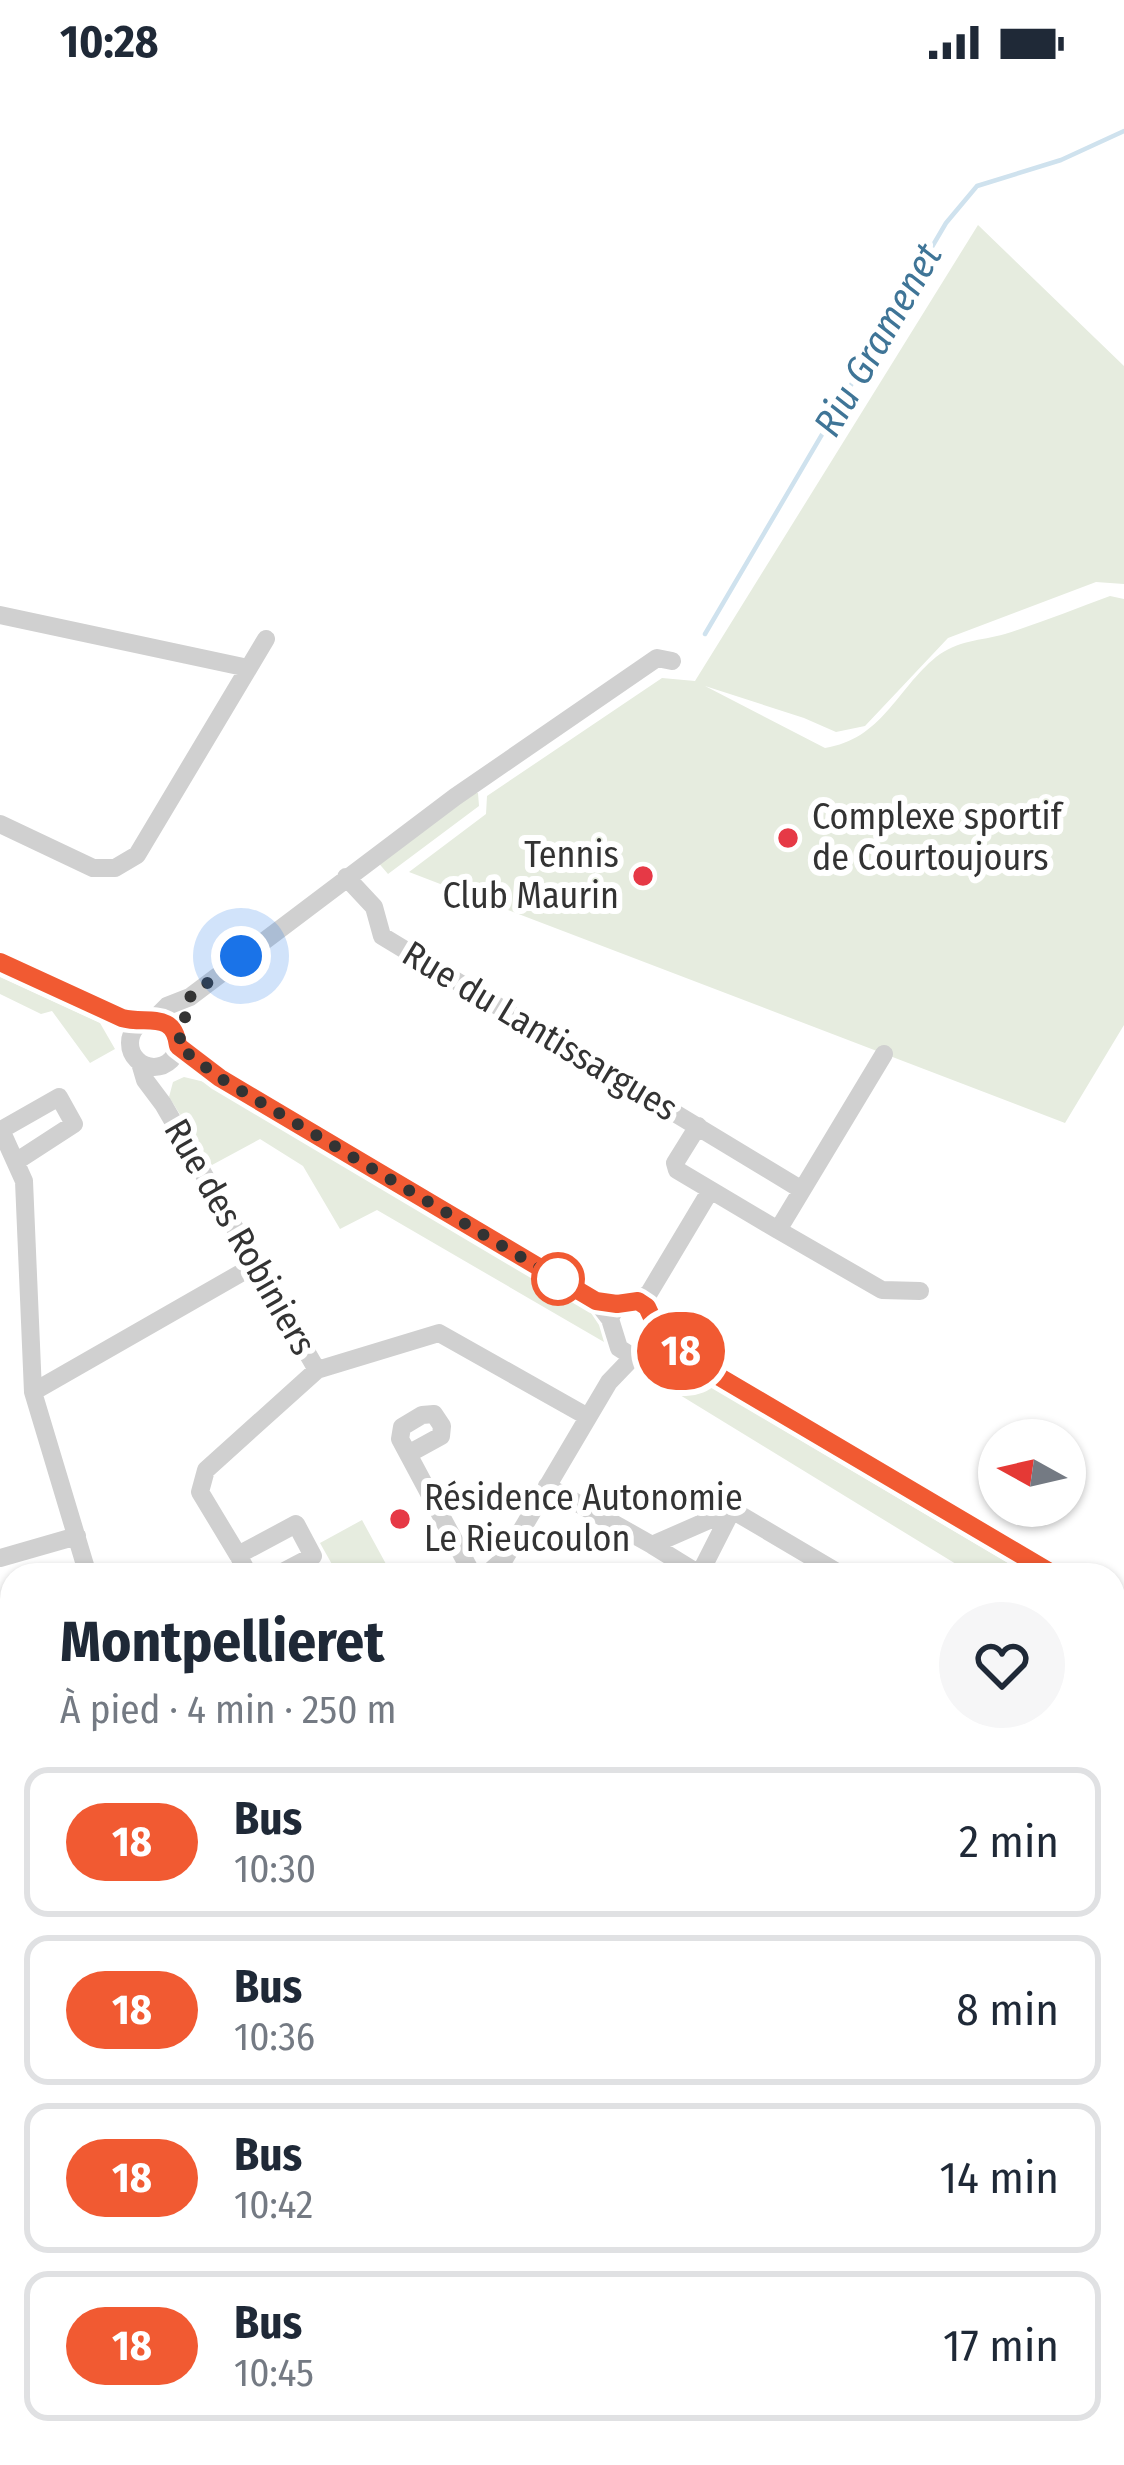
<!DOCTYPE html>
<html lang="fr">
<head>
<meta charset="utf-8">
<style>
  :root { --surface:#fff; --page:#f6f6f7; --text:#1f2937; --muted:#747a83; --line:#e0e1e3 }
  body { margin:0; font-family:"Fira Sans Condensed",sans-serif; background:var(--page); color:var(--text); height:100vh; display:flex; flex-direction:column; font-size:45px; white-space:nowrap }
  * { box-sizing:border-box; margin:0 }
  p { font-size:39px; color:var(--muted) }
  .icon { flex:none; width:66px; height:66px; fill:none; stroke:currentColor; stroke-width:2; stroke-linecap:round; stroke-linejoin:round }
  .map { position:relative; flex:1; overflow:hidden }
  .drawer { position:absolute; left:0px; top:1479px; width:1125px; height:903px; display:flex; flex-direction:column; background:var(--surface); border-radius:36px 36px 0 0; box-shadow:0 3px 9px #0004 }
  .drawer>* { flex:none }
  .badge { padding:0 24px; border-radius:39px; font-size:42px; line-height:78px }
  .needle { width:78px; rotate:278deg }
  .controls { position:absolute; left:978px; top:1335px; display:grid; gap:24px }
  .controls a { display:grid; place-items:center; width:108px; height:108px; border-radius:50%; background:var(--surface); box-shadow:0 3px 9px #0004; font-size:60px }
  .you { position:absolute; width:60px; height:60px; margin:-30px; border:9px solid #fff; border-radius:50%; background:#1a73e8; box-shadow:0 0 0 18px #1a73e833 }
  .map>.badge { position:absolute; translate:-50% -50%; box-shadow:0 0 0 6px #fff }
  .round { display:grid; place-items:center; flex:none; width:126px; height:126px; border-radius:63px; background:var(--page) }
  .summary { display:flex; align-items:center; justify-content:space-between; height:204px; padding:0 60px }
  h1 { font-size:57px; font-weight:700; line-height:90px }
  ul { padding:0; list-style:none }
  li { display:flex; align-items:center; gap:36px; height:150px; margin:0 24px 18px; padding:0 36px; border:6px solid var(--line); border-radius:24px }
  li div { flex:1 }
  li b { display:block; font-size:45px }
  li em { font-style:normal }
  li .badge { min-width:132px; font-weight:700; text-align:center }
  .status { display:flex; justify-content:space-between; align-items:center; height:84px; padding:0 60px; background:var(--surface); direction:ltr }
  .status svg { height:33px; fill:currentColor }
  .map>svg:first-child { display:block }
  .green { fill:#e6ecdf }
  .lines { fill:none; stroke-linecap:round; stroke-linejoin:round }
  .stream { stroke:#cfe2ee; stroke-width:4.5 }
  .minor { stroke:#d0d0d0; stroke-width:18 }
  .line-casing { stroke:#fff; stroke-width:27 }
  .line { stroke:#f15a32; stroke-width:18 }
  .walk { stroke:#333; stroke-width:12; stroke-dasharray:0 21.6 }
  .poi-dot { fill:#e63946; stroke:#fff; stroke-width:4.5 }
  .stop-dot { fill:#fff; stroke:#f15a32; stroke-width:6 }
  .labels { text-anchor:middle; dominant-baseline:central; stroke-width:12; stroke-linejoin:round; paint-order:stroke }
  .poi-label { font-size:36px; fill:#333; stroke:#fff; text-anchor:start }
  .street-label { font-size:36px; fill:#333; stroke:#fff }
  .water-label { font-size:39px; font-style:italic; fill:#3f7597; stroke:#fff }
</style>
</head>
<body>
<div class="status"><b>10:28</b><svg viewBox="0 0 49 12"><path d="M0 12V9h3v3zM5 12V6h3v6zM10 12V3h3v9zM15 12V0h3v12zM26 1h20v11H26zM47 4h2v5h-2z"/></svg></div>
<div class="map">
<svg width="1124" height="2381" viewBox="0 0 1124 2381">
  <rect width="100%" height="100%" fill="#fff"/>
  <path class="green" d="M978,141L1124,282V500L1096,498L948,554L865,642L836,648L804,634L705,602L825,664C882,655 896,606 936,573C958,556 980,557 1005,550C1040,539 1075,525 1110,512L1124,515V941L1065,1039L409,788L486,730L487,712L662,594L695,597Z
    M471,707L478,709L479,722L388,790L376,776Z
    M0,893L100,939L115,965L90,979L52,927L41,930L0,910Z
    M184,993L213,1000L587,1223L599,1241L604,1258L377,1126L340,1145L303,1082L260,1055L212,1081L169,1013L173,998Z
    M669,1278L1028,1491H974L644,1289L648,1282Z
    M362,1436L392,1491H338L320,1459Z"/>
  <g class="lines">
    <path class="stream" d="M705,550L946,139L977,102L1061,76L1124,47"/>
    <path class="minor" d="M0,531L248,584
      M0,740L93,784H115L137,771L266,555
      M346,793L374,823L382,852L802,1106
      M0,878L104,927L140,939
      M130 959a24 24 0 1 1 48 0a24 24 0 1 1-48 0Z
      M154,935L167,922L190,913L455,713L657,574L672,577
      M178,962L220,994L596,1217L610,1235
      M140,979L145,996L163,1020L317,1286
      M698,1042L675,1079L677,1086L778,1146L884,970
      M17,1077L74,1040L59,1013L1,1046L24,1097L33,1308L88,1491
      M778,1146L882,1206L920,1207
      M596,1217L617,1220L638,1217L647,1223L660,1251L655,1265L633,1273L619,1264L610,1235L617,1220
      M638,1217L649,1209L710,1107
      M660,1251L706,1285L1055,1491
      M33,1308L255,1181
      M410,1369L441,1352L442,1342L434,1330L422,1331L402,1343L400,1355L469,1484
      M547,1402L652,1461L732,1426L842,1491
      M652,1461L699,1490
      M238,1471L200,1408L206,1386L317,1286L439,1249L588,1333
      M0,1474L77,1452
      M249,1491L238,1471L296,1440L313,1472L277,1491
      M486,1491L505,1474L609,1298L633,1273
      M699,1491L732,1426
      M1113,1525L1124,1532
      M1113,1694L1124,1689
      M1113,1807L1124,1813
      M0,1817L12,1815
      M1113,1950L1124,1932
      M0,1971L12,1970
      M1113,2025H1124
      M0,2113L12,2112
      M0,2194L12,2192
      M1113,2234L1118,2226L1124,2229
      M1113,2295L1124,2277
      M65,2370L68,2381
      M166,2370L174,2381
      M196,2370L205,2381
      M373,2370L376,2381
      M825,2370L845,2381
      M676,2381L681,2372L697,2381
      M932,2381L938,2370
      M1114,2381L1124,2376"/>
  </g>
  <g class="lines">
    <defs>
      <path id="line" d="M0,878L122,934C146,941 174,926 178,962L220,994L596,1217L617,1220L638,1217L647,1223L660,1251L706,1285L1055,1491"/>
    </defs>
    <use href="#line" class="line-casing"/>
    <use href="#line" class="line"/>
    <path class="walk" d="M241,872L190,913L178,962L220,994L558,1195"/>
  </g>
  <g class="poi-dot">
    <circle cx="788" cy="754" r="12"/>
    <circle cx="643" cy="792" r="12"/>
    <circle cx="400" cy="1435" r="12"/>
  </g>
  <circle class="stop-dot" cx="558" cy="1195" r="24"/>
  <g class="labels">
    <g class="poi-label">
      <text x="812" y="733">Complexe sportif<tspan x="812" dy="41">de Courtoujours</tspan></text>
      <text x="619" y="771" text-anchor="end">Tennis<tspan x="619" dy="41">Club Maurin</tspan></text>
      <text x="424" y="1414">Résidence Autonomie<tspan x="424" dy="41">Le Rieucoulon</tspan></text>
    </g>
    <g class="street-label">
      <text transform="translate(540 947) rotate(31)">Rue du Lantissargues</text>
      <text transform="translate(240 1153) rotate(60)">Rue des Robiniers</text>
    </g>
    <g class="water-label">
      <text transform="translate(878 256) rotate(-60)">Riu Gramenet</text>
    </g>
  </g>
</svg>
<div class="controls">
<a><svg class="needle" viewBox="-14 -14 28 28"><path d="M0-13l5 13h-10z" fill="#e53935"/><path d="M0 13l5-13h-10z" fill="#747a83"/></svg></a>
</div>
<div class="you" style="left:241px;top:872px"></div>
<b class="badge" style="left:681px;top:1267px;background:#f15a32;color:#fff">18</b>
<section class="drawer">
<div class="summary"><div><h1>Montpellieret</h1><p>À pied · 4 min · 250 m</p></div><a class="round"><svg class="icon" aria-label="heart" viewBox="0 0 24 24"><path d="M12 20l-8-8c-3-5 5-10 8-4 3-6 11-1 8 4z"/></svg></a></div>
<ul>
<li><span class="badge" style="background:#f15a32;color:#fff">18</span><div><b>Bus</b><p>10:30</p></div><em>2 min</em></li>
<li><span class="badge" style="background:#f15a32;color:#fff">18</span><div><b>Bus</b><p>10:36</p></div><em>8 min</em></li>
<li><span class="badge" style="background:#f15a32;color:#fff">18</span><div><b>Bus</b><p>10:42</p></div><em>14 min</em></li>
<li><span class="badge" style="background:#f15a32;color:#fff">18</span><div><b>Bus</b><p>10:45</p></div><em>17 min</em></li>
</ul>
</section>
</div>
</body>
</html>
